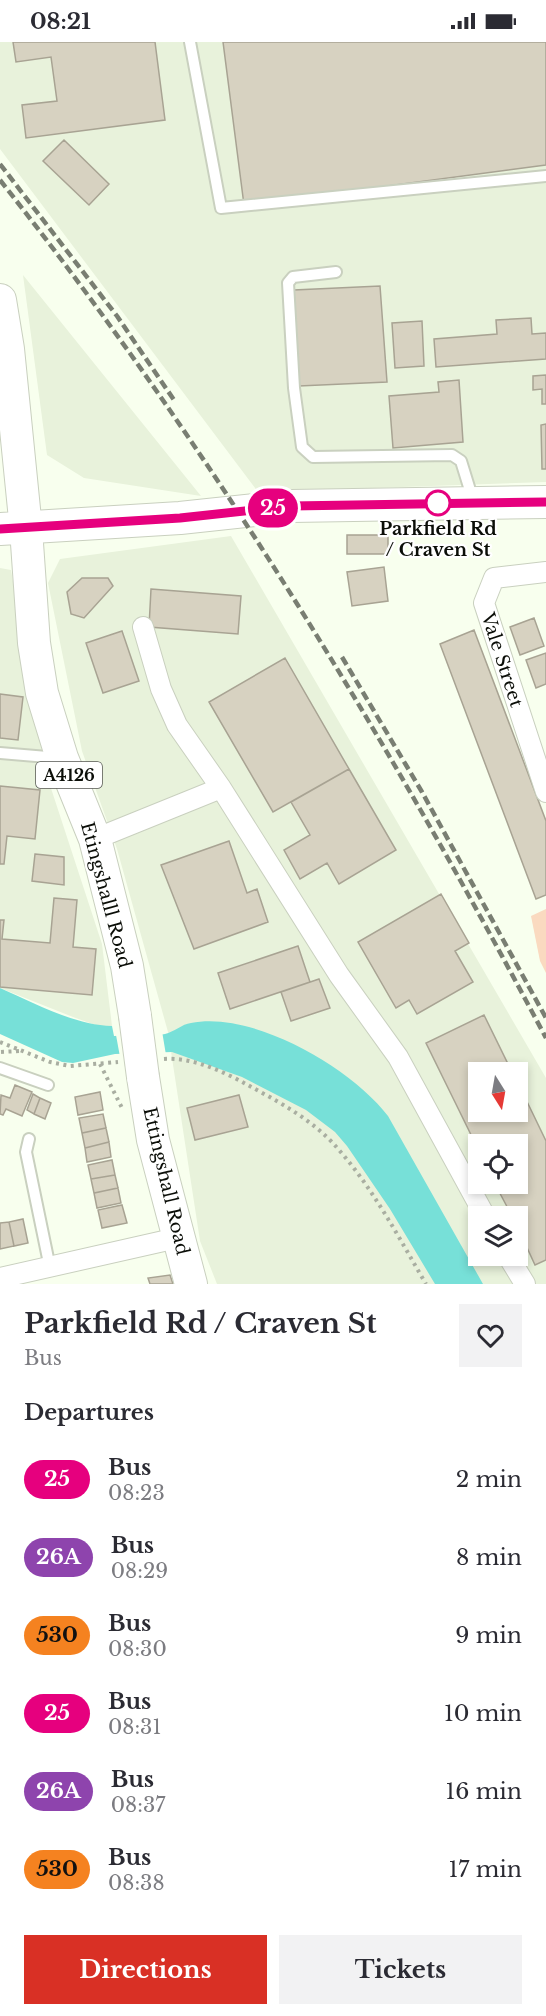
<!DOCTYPE html>
<html lang="en">
<head>
<meta charset="utf-8">
<style>
  :root { --surface:#fff; --page:#f2f2f3; --text:#2b2b33; --muted:#7c7c81; --accent:#d93025 }
  body { margin:0; font-family:"Libre Baskerville",serif; background:var(--page); color:var(--text); height:100vh; display:flex; flex-direction:column; font-size:22px; white-space:nowrap }
  * { box-sizing:border-box; margin:0 }
  p { font-size:20px; color:var(--muted) }
  .icon { flex:none; width:33px; height:33px; fill:none; stroke:currentColor; stroke-width:2; stroke-linecap:round; stroke-linejoin:round }
  .map { position:relative; height:1242px; overflow:hidden }
  .side { display:flex; flex-direction:column; background:var(--surface); flex:1 }
  .side>* { flex:none }
  .badge { padding:0 12px; border-radius:20px; font-size:21px; line-height:39px }
  .needle { width:39px; rotate:169deg }
  .controls { position:absolute; left:468px; top:1020px; display:grid; gap:12px }
  .controls a { display:grid; place-items:center; width:60px; height:60px; border-radius:0px; background:var(--surface); box-shadow:0 3px 9px #0003; font-size:30px }
  .map>.badge { position:absolute; translate:-50% -50%; box-shadow:0 0 0 3px #fff }
  h2 { padding:0 24px; font-size:22px; line-height:54px }
  .round { display:grid; place-items:center; flex:none; width:63px; height:63px; border-radius:0px; background:var(--page) }
  .headline { display:flex; align-items:center; justify-content:space-between; height:102px; padding:0 24px }
  h1 { font-size:28px; font-weight:800; line-height:45px }
  .action { display:flex; gap:12px; margin-top:auto; padding:12px 24px }
  .action a { flex:1; height:69px; border-radius:0px; background:var(--accent); color:#fff; font-size:24px; font-weight:800; line-height:69px; text-align:center }
  .action a+a { background:var(--page); color:var(--text) }
  ul { padding:0; list-style:none }
  li { display:flex; align-items:center; gap:18px; height:78px; padding:0 24px }
  li div { flex:1 }
  li b { display:block; font-size:22px }
  li em { font-style:normal }
  li .badge { min-width:66px; font-weight:700; text-align:center }
  .status { display:flex; justify-content:space-between; align-items:center; height:42px; padding:0 30px; background:var(--surface); direction:ltr }
  .status svg { height:16px; fill:currentColor }
  .map>svg:first-child { display:block }
  .built { fill:#e8f2db; fill-rule:evenodd }
  .green { fill:#fadac0 }
  .water { fill:#77e0d8 }
  .pier { fill:#f8ffee }
  .building { fill:#d7d2c1; stroke:#a8a393; stroke-width:1.5 }
  .lines { fill:none; stroke-linecap:round; stroke-linejoin:round }
  .lane-casing { stroke:#c9d0bf; stroke-width:14 }
  .street-casing { stroke:#c9d0bf; stroke-width:22 }
  .primary-casing { stroke:#c9d0bf; stroke-width:34 }
  .path { stroke:#a9aea1; stroke-width:4; stroke-dasharray:3 4.5; stroke-linecap:butt }
  .lane { stroke:#fff; stroke-width:10 }
  .street { stroke:#fff; stroke-width:20 }
  .primary { stroke:#fff; stroke-width:32 }
  .rail { stroke:#797e72; stroke-width:4.5; stroke-dasharray:9 4.5; stroke-linecap:butt }
  .primary-bridge-casing { stroke:#c9d0bf; stroke-width:34; stroke-linecap:butt }
  .primary-bridge { stroke:#fff; stroke-width:32 }
  .line-casing { stroke:#fff; stroke-width:14 }
  .line { stroke:#e6007e; stroke-width:9 }
  .stop-dot { fill:#fff; stroke:#e6007e; stroke-width:3 }
  .labels { text-anchor:middle; dominant-baseline:central; stroke-width:4.5; stroke-linejoin:round; paint-order:stroke }
  .shield { fill:#fff; stroke:#545652; stroke-width:1.5 }
  .shield-label { font-size:16px; font-weight:bold; fill:#0b0e08 }
  .stop-label { font-size:18px; font-weight:bold; fill:#0b0e08; stroke:#fff }
  .street-label { font-size:18px; fill:#0b0e08; stroke:#fff }
</style>
</head>
<body>
<div class="status"><b>08:21</b><svg viewBox="0 0 49 12"><path d="M0 12V9h3v3zM5 12V6h3v6zM10 12V3h3v9zM15 12V0h3v12zM26 1h20v11H26zM47 4h2v5h-2z"/></svg></div>
<div class="map">
<svg width="546" height="1242" viewBox="0 0 546 1242">
  <rect width="100%" height="100%" fill="#f8ffee"/>
  <path class="built" d="M0,0H546V440L258,450L0,107Z
    M23,233L201,454L84,436L47,413Z
    M231,494L546,1036V1242H217L200,1199L168,990L117,807L82,709L48,541L60,517ZM478,1030H518V1070H478ZM478,1102H518V1142H478ZM478,1174H518V1214H478Z
    M0,526L11,528L46,731L102,902L112,984H98L73,975L0,946Z"/>
  <path class="green" d="M546,867V931L540,919L531,874Z"/>
  <path class="water" d="M0,946C34,961 74,983 112,984L114,994C130,993 149,995 165,992C174,990 182,982 191,981C252,968 352,1026 388,1074L483,1242H435L390,1167L347,1104L335,1090L306,1068L242,1035L172,1010L115,1012L73,1021L62,1020L0,992Z"/>
  <path class="pier" d="M114,982L116,991L162,989L166,1013L120,1015Z"/>
  <path class="building" d="M13,0H155L165,78L26,96L22,63L57,59L51,15L16,20Z
    M223,0H546V123L244,163Z
    M64,98L109,142L89,163L43,119Z
    M380,244L387,340L299,344L294,248Z
    M531,276L532,292L546,291V317L436,325L434,297L497,292L496,278Z
    M422,279L424,324L395,326L392,281Z
    M546,333V362H542V347L533,348V334Z
    M459,338L463,400L393,406L389,354L439,350L438,340Z
    M546,382V427H542L541,383Z
    M347,493H388V512H347Z
    M384,525L388,559L352,564L347,530Z
    M82,536H108L113,544L84,576L71,572L67,550Z
    M151,547L241,554L238,592L149,585Z
    M534,576L544,604L520,613L510,585Z
    M474,588L546,779V853L536,857L440,602Z
    M122,589L139,639L103,651L86,601Z
    M546,611V642L536,646L526,618Z
    M285,616L349,727L273,770L209,660Z
    M0,652L23,655L18,698L0,696Z
    M349,727L396,808L339,842L327,821L300,837L284,808L310,793L291,760Z
    M0,744L40,748L35,797L7,794L4,822H0Z
    M229,799L247,851L257,847L268,880L194,907L161,823Z
    M35,812L64,815V843L32,839Z
    M441,852L469,901L455,909L473,940L417,972L409,958L396,966L358,900Z
    M54,856L77,858L73,905L96,907L92,953L0,945V878H4L2,897L50,901Z
    M298,904L310,940L230,967L218,931Z
    M319,937L330,966L291,979L281,950Z
    M484,973L512,1030H478V1070H518V1041L546,1099V1218L535,1223L518,1186V1174H512L495,1142H518V1102H478V1107L426,1001Z
    M15,1043L32,1050L22,1074L6,1067L3,1073L0,1072L1,1053L10,1056Z
    M100,1050L103,1068L78,1073L75,1055Z
    M33,1052L40,1056L34,1072L27,1068Z
    M239,1053L248,1085L195,1098L187,1066Z
    M40,1056L51,1061L45,1077L34,1072Z
    M103,1072L106,1086L82,1091L79,1076Z
    M106,1086L109,1100L85,1106L82,1091Z
    M109,1100L111,1115L87,1120L85,1106Z
    M112,1118L115,1133L91,1137L88,1123Z
    M115,1133L118,1146L94,1151L91,1137Z
    M118,1146L121,1161L97,1166L94,1151Z
    M122,1163L127,1181L102,1186L98,1168Z
    M23,1177L28,1201L14,1204L9,1180Z
    M9,1180L14,1204L0,1207V1181Z
    M170,1233L173,1242H150L148,1236Z"/>
  <g class="lines">
    <defs>
      <path id="lane" d="M190,0L221,166L546,134
        M336,230L293,235L288,241L294,346L302,405L313,415L452,413L461,419L473,458
        M0,711L59,716
        M0,1026L48,1043
        M29,1097L26,1110L50,1226"/>
      <path id="street" d="M546,530L494,536L484,561L546,750
        M143,585L161,647L177,683L221,746L339,933L398,1015L485,1174
        M95,797L221,746
        M508,1214L525,1242
        M0,1236L177,1196"/>
      <path id="primary" d="M0,258L8,307L26,487L34,601L42,651L62,716L95,797L127,924L135,974
        M0,487L180,476L291,464L546,460
        M143,1035L153,1098L191,1242"/>
    </defs>
    <use href="#lane" class="lane-casing"/>
    <use href="#street" class="street-casing"/>
    <use href="#primary" class="primary-casing"/>
    <path class="path" d="M0,1000L50,1020L70,1024L118,1020
      M1,1010L20,1009
      M164,1017C192,1015 222,1029 246,1042C279,1060 315,1079 339,1108C374,1148 399,1196 426,1242
      M100,1022L122,1066"/>
    <use href="#lane" class="lane"/>
    <use href="#street" class="street"/>
    <use href="#primary" class="primary"/>
    <path class="rail" d="M0,122L117,274L176,361
      M0,138C211,405 387,696 546,996
      M342,615L422,750L546,976"/>
    <defs>
      <path id="primary-bridge" d="M135,974L143,1035"/>
    </defs>
    <use href="#primary-bridge" class="primary-bridge-casing"/>
    <use href="#primary-bridge" class="primary-bridge"/>
  </g>
  <g class="lines">
    <defs>
      <path id="line" d="M0,487L180,476L291,464L546,460"/>
    </defs>
    <use href="#line" class="line-casing"/>
    <use href="#line" class="line"/>
  </g>
  <circle class="stop-dot" cx="438" cy="461" r="12"/>
  <g class="labels">
    <rect class="shield" x="36" y="720" width="66" height="26" rx="4.5"/>
    <g class="shield-label">
      <text x="69" y="733">A4126</text>
    </g>
    <g class="stop-label">
      <text x="438" y="487">Parkfield Rd<tspan x="438" dy="21">/ Craven St</tspan></text>
    </g>
    <g class="street-label">
      <text transform="translate(502 618) rotate(72)">Vale Street</text>
      <text transform="translate(106 853) rotate(75)">Etingshalll Road</text>
      <text transform="translate(166 1139) rotate(77)">Ettingshall Road</text>
    </g>
  </g>
</svg>
<div class="controls">
<a><svg class="needle" viewBox="-14 -14 28 28"><path d="M0-13l5 13h-10z" fill="#e53935"/><path d="M0 13l5-13h-10z" fill="#7c7c81"/></svg></a>
<a><svg class="icon" aria-label="locate" viewBox="0 0 24 24"><circle cx="12" cy="12" r="6"/><path d="M12 2v4M12 18v4M2 12h4M18 12h4"/></svg></a>
<a><svg class="icon" aria-label="layers" viewBox="0 0 24 24"><path d="M12 4l9 5-9 5-9-5zM3 14l9 5 9-5"/></svg></a>
</div>
<b class="badge" style="left:273px;top:466px;background:#e6007e;color:#fff">25</b>
</div>
<section class="side">
<div class="headline"><div><h1>Parkfield Rd / Craven St</h1><p>Bus</p></div><a class="round"><svg class="icon" aria-label="heart" viewBox="0 0 24 24"><path d="M12 20l-8-8c-3-5 5-10 8-4 3-6 11-1 8 4z"/></svg></a></div>
<h2>Departures</h2>
<ul>
<li><span class="badge" style="background:#e6007e;color:#fff">25</span><div><b>Bus</b><p>08:23</p></div><em>2 min</em></li>
<li><span class="badge" style="background:#8e44ad;color:#fff">26A</span><div><b>Bus</b><p>08:29</p></div><em>8 min</em></li>
<li><span class="badge" style="background:#f58220;color:#111">530</span><div><b>Bus</b><p>08:30</p></div><em>9 min</em></li>
<li><span class="badge" style="background:#e6007e;color:#fff">25</span><div><b>Bus</b><p>08:31</p></div><em>10 min</em></li>
<li><span class="badge" style="background:#8e44ad;color:#fff">26A</span><div><b>Bus</b><p>08:37</p></div><em>16 min</em></li>
<li><span class="badge" style="background:#f58220;color:#111">530</span><div><b>Bus</b><p>08:38</p></div><em>17 min</em></li>
</ul>
<div class="action"><a>Directions</a><a>Tickets</a></div>
</section>
</body>
</html>
